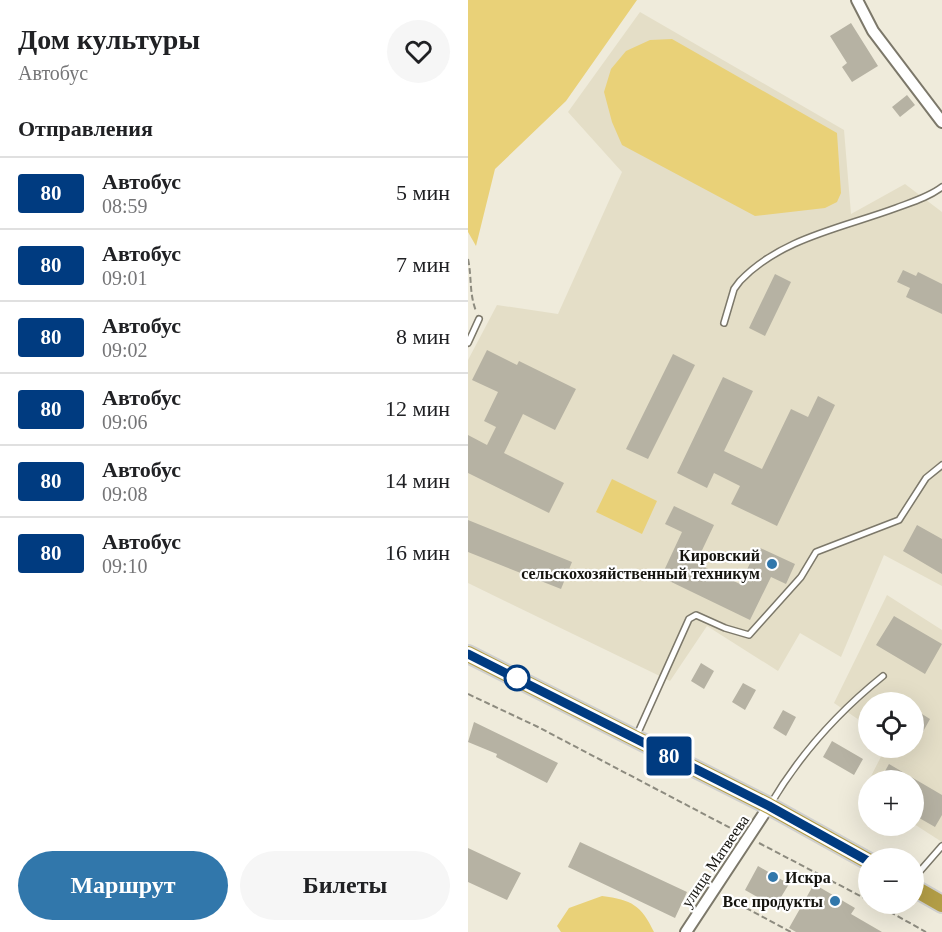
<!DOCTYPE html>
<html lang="ru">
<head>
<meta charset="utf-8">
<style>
  :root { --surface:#fff; --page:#f6f6f6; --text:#202124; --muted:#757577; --line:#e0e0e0; --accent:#3177ab }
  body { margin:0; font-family:Georgia,serif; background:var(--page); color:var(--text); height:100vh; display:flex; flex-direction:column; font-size:22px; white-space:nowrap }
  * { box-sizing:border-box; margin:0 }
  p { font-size:20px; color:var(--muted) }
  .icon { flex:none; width:33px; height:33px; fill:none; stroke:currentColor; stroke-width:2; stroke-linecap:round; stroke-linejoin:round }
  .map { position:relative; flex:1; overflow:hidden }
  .drawer { display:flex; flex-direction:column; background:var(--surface); width:468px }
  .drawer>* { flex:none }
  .badge { padding:0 12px; border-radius:4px; font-size:21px; line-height:39px }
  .fabs { position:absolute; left:390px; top:692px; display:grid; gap:12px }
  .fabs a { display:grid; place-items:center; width:66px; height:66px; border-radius:50%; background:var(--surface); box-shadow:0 6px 24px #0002; font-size:30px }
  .map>.badge { position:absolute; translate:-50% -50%; box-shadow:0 0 0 3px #fff }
  h2 { padding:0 18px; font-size:22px; line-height:54px }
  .round { display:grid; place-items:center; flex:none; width:63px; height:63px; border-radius:32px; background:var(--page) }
  .summary { display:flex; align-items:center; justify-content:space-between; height:102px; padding:0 18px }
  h1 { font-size:28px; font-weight:700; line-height:45px }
  .primary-button { display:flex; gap:12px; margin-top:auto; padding:12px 18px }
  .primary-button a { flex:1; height:69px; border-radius:36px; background:var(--accent); color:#fff; font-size:24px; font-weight:700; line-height:69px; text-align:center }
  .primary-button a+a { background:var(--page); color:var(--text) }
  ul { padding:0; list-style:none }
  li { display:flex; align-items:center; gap:18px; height:72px; padding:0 18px; border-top:2px solid var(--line) }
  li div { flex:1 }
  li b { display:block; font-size:22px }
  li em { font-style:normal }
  li .badge { min-width:66px; font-weight:700; text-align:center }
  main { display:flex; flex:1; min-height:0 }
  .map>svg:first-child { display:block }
  .built { fill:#e4dec7 }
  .green { fill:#e9d178 }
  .building { fill:#b6b2a3 }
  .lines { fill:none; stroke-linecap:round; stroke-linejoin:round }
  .service-casing { stroke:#7c786a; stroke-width:8 }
  .minor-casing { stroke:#7c786a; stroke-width:14 }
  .trunk-casing { stroke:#d0d0cf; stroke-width:20 }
  .path { stroke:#8d8b7f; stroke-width:2; stroke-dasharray:6 3; stroke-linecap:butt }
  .service { stroke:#fff; stroke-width:5 }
  .minor { stroke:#fff; stroke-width:10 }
  .trunk { stroke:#b39e47; stroke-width:16 }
  .line-casing { stroke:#fff; stroke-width:14 }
  .line { stroke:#003b80; stroke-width:9 }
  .poi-dot { fill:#3177ab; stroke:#fff; stroke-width:2 }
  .stop-dot { fill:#fff; stroke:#003b80; stroke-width:3 }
  .labels { text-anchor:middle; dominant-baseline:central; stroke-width:4.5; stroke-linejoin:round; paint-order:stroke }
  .poi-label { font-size:16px; font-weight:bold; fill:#15140f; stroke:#fff; text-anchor:end }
  .street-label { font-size:16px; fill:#15140f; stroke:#fff }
</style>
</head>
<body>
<main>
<section class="drawer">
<div class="summary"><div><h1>Дом культуры</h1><p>Автобус</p></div><a class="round"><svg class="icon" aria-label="heart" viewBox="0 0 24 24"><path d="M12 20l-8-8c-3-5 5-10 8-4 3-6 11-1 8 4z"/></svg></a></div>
<h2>Отправления</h2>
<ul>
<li><span class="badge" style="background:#003b80;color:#fff">80</span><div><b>Автобус</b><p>08:59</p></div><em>5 мин</em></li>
<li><span class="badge" style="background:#003b80;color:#fff">80</span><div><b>Автобус</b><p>09:01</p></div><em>7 мин</em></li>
<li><span class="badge" style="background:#003b80;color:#fff">80</span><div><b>Автобус</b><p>09:02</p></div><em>8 мин</em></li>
<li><span class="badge" style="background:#003b80;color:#fff">80</span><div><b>Автобус</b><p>09:06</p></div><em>12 мин</em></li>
<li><span class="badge" style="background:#003b80;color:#fff">80</span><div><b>Автобус</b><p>09:08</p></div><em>14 мин</em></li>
<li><span class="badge" style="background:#003b80;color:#fff">80</span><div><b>Автобус</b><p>09:10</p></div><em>16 мин</em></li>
</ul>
<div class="primary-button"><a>Маршрут</a><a>Билеты</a></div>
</section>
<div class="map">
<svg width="474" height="932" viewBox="0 0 474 932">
  <rect width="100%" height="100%" fill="#efebdb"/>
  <path class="built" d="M172,12L376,130L383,214L437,184L474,212V586L416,555L373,657L332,633L310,671L239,626L202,681L0,583V360L29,305L90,314L154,172L100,112Z
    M419,595L474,630V842L446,824V780H401L418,747H446V702H400V726L366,703Z"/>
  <path class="green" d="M0,0H169L98,101L27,169L8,246L0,232Z
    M204,39L369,133L373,193L369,202L357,208L287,216L154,145L144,122L136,92L143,69L158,51L182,40Z
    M144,479L189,501L174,534L128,512Z
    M134,896C164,900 173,905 186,932H93L89,926L101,908Z"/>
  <path class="building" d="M383,23L410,66L384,82L374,67L379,63L362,36Z
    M439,95L447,105L432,117L424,107Z
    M435,270L448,276L450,272L474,284V314L438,297L442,288L429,282Z
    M307,274L323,282L297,336L281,328Z
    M19,350L49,365L51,361L108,389L87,430L55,414L36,453L96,483L81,513L0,473V435L19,445L28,427L16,421L30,392L4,380Z
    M205,354L227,365L180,459L158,449Z
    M255,377L285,391L256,451L294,469L323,409L340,417L350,396L367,405L309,526L263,504L272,486L246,473L239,488L209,473Z
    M206,506L246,525L228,563L272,584L290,547L327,564L318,584L303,577L282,620L193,577L214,532L197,524Z
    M0,520L104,562L93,589L0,552Z
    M449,525L474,539V574L435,551Z
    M426,616L474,644L457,674L408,645Z
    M233,663L246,671L236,689L223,681Z
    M275,683L288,690L277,710L264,702Z
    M446,709L462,719L446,748Z
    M315,710L328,717L318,736L305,728Z
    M6,722L90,763L79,783L28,757L29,754L0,742Z
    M364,741L395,759L386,775L355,757Z
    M421,764L474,795V815L467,827L446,815V780H412Z
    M112,842L219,892L207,918L100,867Z
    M0,848L53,873L39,900L0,882Z
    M290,866L321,884L307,907L277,890Z
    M346,884L387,908L383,914L414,932H328L321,928Z"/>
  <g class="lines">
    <defs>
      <path id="service" d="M256,323L266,289L272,281C313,238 374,228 428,208C444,202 461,197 474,187
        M0,343L11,319
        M168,737L221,619L228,615L257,628L281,635L333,577L348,552L431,520L458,478L474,465
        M302,805C332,754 369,713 415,676
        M446,878L474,846"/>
      <path id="minor" d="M389,0L405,31L474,122
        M218,932L301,806"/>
      <path id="trunk" d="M0,654L301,806L400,861
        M446,888L474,904"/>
    </defs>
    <use href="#service" class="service-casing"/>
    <use href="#minor" class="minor-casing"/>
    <use href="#trunk" class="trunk-casing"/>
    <path class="path" d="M0,259C4,278 1,293 8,311
      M0,694L70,727L270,832
      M291,843L400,900
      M254,895L323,932
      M406,903L458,932"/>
    <use href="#service" class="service"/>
    <use href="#minor" class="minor"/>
    <use href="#trunk" class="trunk"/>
  </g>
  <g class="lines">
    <defs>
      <path id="line" d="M0,654L301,806L400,861"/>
    </defs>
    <use href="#line" class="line-casing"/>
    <use href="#line" class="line"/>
  </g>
  <g class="poi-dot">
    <circle cx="304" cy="564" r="6"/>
    <circle cx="305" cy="877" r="6"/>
    <circle cx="367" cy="901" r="6"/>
  </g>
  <circle class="stop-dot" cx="49" cy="678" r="12"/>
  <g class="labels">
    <g class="poi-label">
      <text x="292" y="555">Кировский<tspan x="292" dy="18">сельскохозяйственный техникум</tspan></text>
      <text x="317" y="877" text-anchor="start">Искра</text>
      <text x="355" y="901">Все продукты</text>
    </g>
    <g class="street-label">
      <text transform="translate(247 861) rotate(-56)">улица Матвеева</text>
    </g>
  </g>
</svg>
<div class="fabs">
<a><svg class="icon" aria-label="locate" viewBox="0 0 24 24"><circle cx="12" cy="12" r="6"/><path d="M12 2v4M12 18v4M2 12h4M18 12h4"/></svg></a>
<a>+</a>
<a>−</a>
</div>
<b class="badge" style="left:201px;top:756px;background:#003b80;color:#fff">80</b>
</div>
</main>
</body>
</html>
